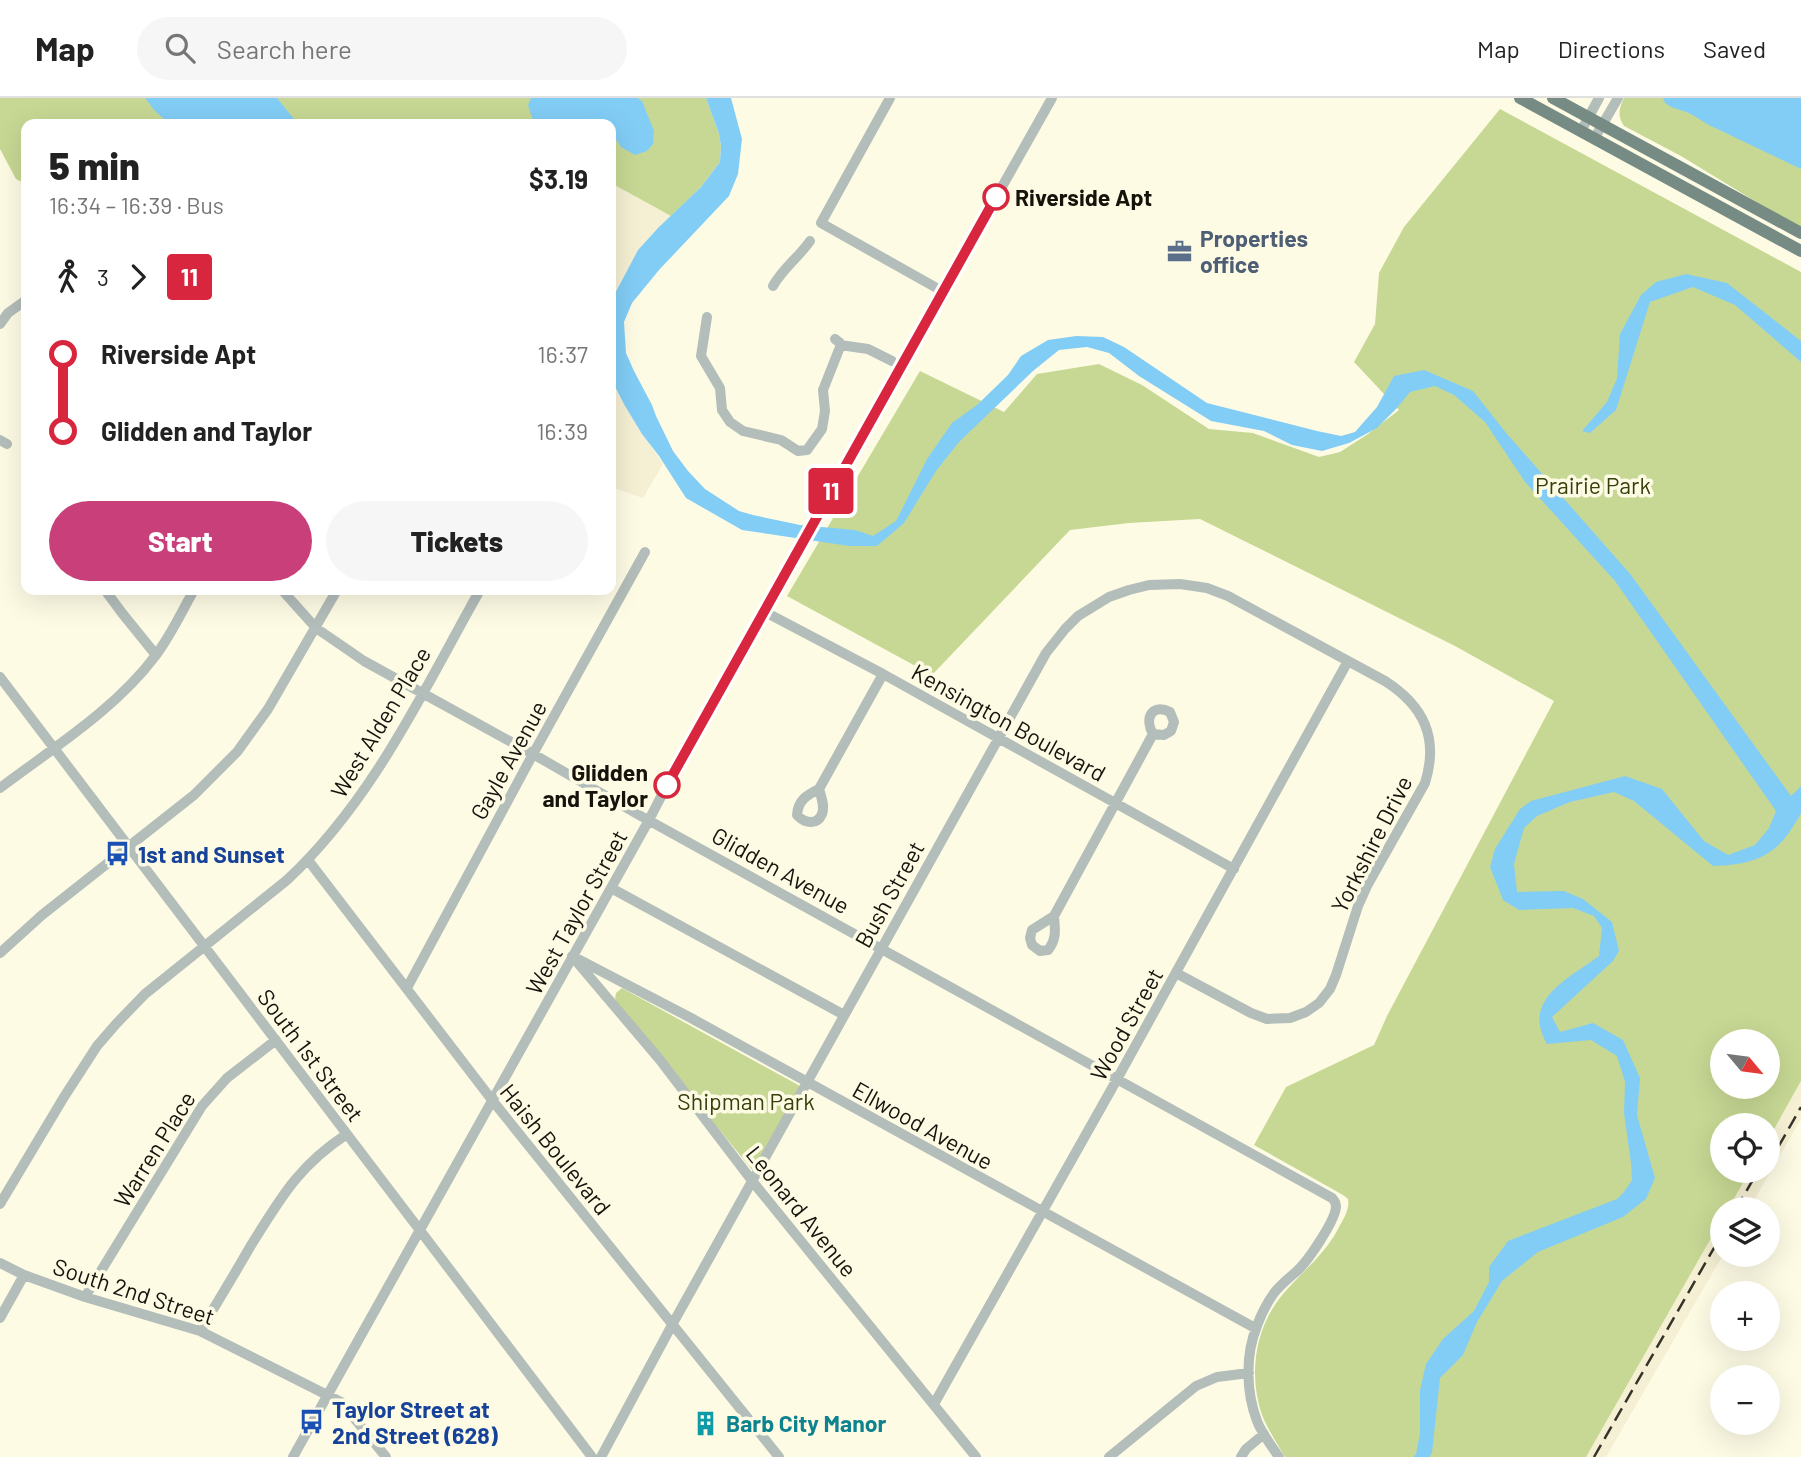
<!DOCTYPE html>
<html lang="en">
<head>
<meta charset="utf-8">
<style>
  :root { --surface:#fff; --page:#f6f6f6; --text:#222; --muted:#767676; --line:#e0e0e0; --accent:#c83f7a }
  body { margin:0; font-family:Barlow,sans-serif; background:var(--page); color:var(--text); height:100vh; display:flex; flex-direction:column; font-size:26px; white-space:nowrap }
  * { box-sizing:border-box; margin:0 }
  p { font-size:23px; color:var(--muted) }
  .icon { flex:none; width:38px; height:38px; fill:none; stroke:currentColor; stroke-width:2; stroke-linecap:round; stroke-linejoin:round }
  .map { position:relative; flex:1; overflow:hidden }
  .details { position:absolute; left:21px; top:21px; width:595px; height:476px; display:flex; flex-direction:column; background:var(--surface); border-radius:14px; box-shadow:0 7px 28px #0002 }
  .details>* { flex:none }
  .badge { padding:0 14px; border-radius:5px; font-size:24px; line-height:46px }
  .needle { width:46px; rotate:119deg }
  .tools { position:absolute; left:1710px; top:931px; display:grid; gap:14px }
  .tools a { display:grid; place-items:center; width:70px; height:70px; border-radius:50%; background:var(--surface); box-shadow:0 7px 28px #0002; font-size:35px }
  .map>.badge { position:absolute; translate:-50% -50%; box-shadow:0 0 0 4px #fff }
  .legs { display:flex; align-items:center; gap:10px; height:77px; padding:0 28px; font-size:23px }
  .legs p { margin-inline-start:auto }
  .overview { display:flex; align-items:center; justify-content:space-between; height:119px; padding:0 28px }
  h1 { font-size:38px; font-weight:800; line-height:52px }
  .cta { display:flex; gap:14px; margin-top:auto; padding:14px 28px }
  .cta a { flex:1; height:80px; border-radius:42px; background:var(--accent); color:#fff; font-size:28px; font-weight:800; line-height:80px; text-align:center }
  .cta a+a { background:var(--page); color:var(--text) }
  ul { padding:0 28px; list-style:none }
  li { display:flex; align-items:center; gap:24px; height:77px; font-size:26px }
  li i { display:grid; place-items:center; width:10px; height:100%; margin:0 9px; background:currentColor }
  li i::after { content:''; width:18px; height:18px; margin:-9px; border:5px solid; border-radius:50%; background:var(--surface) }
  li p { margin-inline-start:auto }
  li:first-child i { background:linear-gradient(#0000 50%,currentColor 0) }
  li:last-child i { background:linear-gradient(currentColor 50%,#0000 0) }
  header { display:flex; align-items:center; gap:42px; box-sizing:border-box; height:98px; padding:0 35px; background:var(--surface); border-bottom:2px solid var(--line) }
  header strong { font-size:33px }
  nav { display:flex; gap:38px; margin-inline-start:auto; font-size:24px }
  .search { width:490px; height:63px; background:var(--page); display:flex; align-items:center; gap:18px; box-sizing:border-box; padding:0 24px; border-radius:38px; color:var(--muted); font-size:26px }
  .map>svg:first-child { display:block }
  .built { fill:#f5f0d3 }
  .green { fill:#c7d894; fill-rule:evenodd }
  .water { fill:#82cdf6 }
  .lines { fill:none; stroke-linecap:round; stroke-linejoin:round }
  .minor { stroke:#b3bdba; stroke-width:10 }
  .major { stroke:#778b85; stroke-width:12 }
  .rail { stroke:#35332a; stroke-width:2.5; stroke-dasharray:14 7; stroke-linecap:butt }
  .line-1-casing { stroke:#fff; stroke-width:16 }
  .line-1 { stroke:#d7263d; stroke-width:10 }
  .stop-1-dot { fill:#fff; stroke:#d7263d; stroke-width:3.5 }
  .labels { text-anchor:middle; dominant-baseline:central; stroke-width:7; stroke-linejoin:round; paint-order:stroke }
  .stop-label { font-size:23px; font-weight:bold; fill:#15130c; stroke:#fefbe5; text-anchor:start }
  .service-label { font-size:23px; font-weight:bold; fill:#4e5e75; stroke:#fefbe5; text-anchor:start }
  .park-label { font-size:23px; fill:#36400b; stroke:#fefbe5 }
  .street-label { font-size:23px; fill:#15130c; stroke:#fefbe5 }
  .transit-label { font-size:23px; font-weight:bold; fill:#164399; stroke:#fefbe5; text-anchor:start }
  .culture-label { font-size:23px; font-weight:bold; fill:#0d838f; stroke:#fefbe5; text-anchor:start }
</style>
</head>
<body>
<header>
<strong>Map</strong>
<div class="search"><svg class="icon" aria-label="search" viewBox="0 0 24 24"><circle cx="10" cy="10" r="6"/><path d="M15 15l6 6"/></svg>Search here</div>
<nav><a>Map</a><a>Directions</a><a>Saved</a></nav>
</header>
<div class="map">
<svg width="1801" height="1359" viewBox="0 0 1801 1359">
  <rect width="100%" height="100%" fill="#fefbe5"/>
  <path class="built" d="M611,85L671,118L658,130L638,152L611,203Z
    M611,281L629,315L663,366L643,400L611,389Z
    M1801,983V1021L1749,1111H1728L1750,1073H1768V1042Z
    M1722,1121L1723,1157L1606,1359H1586Z"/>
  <path class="green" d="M0,0H706L719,36L721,48L720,64L701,89L671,118L611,85V26H26V86L16,81L0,51Z
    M1624,0H1801V129L1776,116L1681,58L1624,28C1617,18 1619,10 1624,0Z
    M1500,11L1801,174V983L1768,1042V1027H1722V1073H1750L1728,1111H1722V1121L1586,1359H1285C1277,1345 1268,1332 1262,1317C1248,1276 1255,1229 1283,1196C1302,1174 1325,1156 1338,1131C1343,1121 1350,1112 1348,1101L1343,1097L1254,1047L1286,989L1374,947L1387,918L1554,603L1455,548L1200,421L1129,425L1070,432L932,577L787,498L920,273L1004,314L1037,276L1099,266L1142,287L1209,331L1253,335L1319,359L1340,354L1368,336L1399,312L1354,264L1375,226L1379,175L1404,129ZM1722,943H1768V989H1722Z
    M622,890L800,988L753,1073L617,906L615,900L616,895Z"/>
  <path class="water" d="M145,0H277L298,26H170L155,13Z
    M531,0H637L642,3L654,33L653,46L647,53L635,57L621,49L613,37H611V26H534L528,7Z
    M706,0H731L742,41L738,76L729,98L659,172L632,205L624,224L626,255L634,273L652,307L656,318L673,353L688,373L705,391L739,413L753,417L800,427L855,432L873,438L896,423L927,361L952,325L977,307L1008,277L1021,258L1048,242L1076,238L1103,239L1124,249L1207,305L1317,333L1341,338L1355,334L1377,309L1394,278L1424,272L1473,293L1507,336L1631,477L1791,698L1801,688C1801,696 1801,708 1801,715C1799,720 1795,725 1792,730C1773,761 1747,767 1713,768L1634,703L1614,694L1570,704L1537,718L1524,730L1514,766L1517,794L1564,793L1583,801L1612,824L1619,853L1613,863L1552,919L1560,934L1593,925L1623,942L1640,980L1637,1017L1655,1080L1646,1101L1623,1119L1538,1154L1502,1183L1477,1224L1463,1257L1440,1280L1432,1355L1429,1359H1413L1416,1356L1420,1335V1292L1426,1266L1443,1241L1474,1213L1489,1184V1169L1508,1143L1617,1101L1624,1094L1632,1082L1631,1065L1624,1015L1625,984L1617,958L1591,942L1547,946C1521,902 1568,881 1599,858L1602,830L1594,818L1573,810L1519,812L1503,802L1490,769L1495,751L1520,711L1531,703L1625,678L1662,691L1704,743L1728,757L1755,747L1769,730L1776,713L1615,483L1525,384L1485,324L1454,297L1435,288L1410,294L1397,310L1377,330L1349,345L1322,353L1292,347L1264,333L1211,323L1139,278L1109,255L1087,249L1059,252L1033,273L959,344L936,373L904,425L877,448H849L742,432L686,400L659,358L642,336L625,308L611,281V203L638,152L658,130L701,89L720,64L721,48L719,36Z
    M1663,0H1801V71L1709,27L1689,15L1671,9L1665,5Z
    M1686,176L1727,185L1801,243V264L1735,207L1693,189L1650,204L1616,312L1590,335L1582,333L1607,304L1617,280L1620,236L1641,197L1656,184Z"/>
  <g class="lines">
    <path class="minor" d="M890,0L821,125L942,193
      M1581,33L1599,0
      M1594,41L1618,0
      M773,188C783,170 799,159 810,143
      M707,219L701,258L720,290L722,312L730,324L743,333L781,342L798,353L807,352L822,331L825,313L823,292L840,249V245L835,241
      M0,226L8,215L26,202
      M840,247L868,251L892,263
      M0,342L7,346
      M105,492L122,515L156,557
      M282,492L316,530L364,563L533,656L639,717L1332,1100C1335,1104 1336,1104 1336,1109C1335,1123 1308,1163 1297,1173C1289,1180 1281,1186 1274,1195C1267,1205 1261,1216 1257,1228C1245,1257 1246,1294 1257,1323C1262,1336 1271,1347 1279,1359
      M763,513L883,576L1234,771
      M0,579L592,1359
      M0,690C53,650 116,611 156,557C171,537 182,513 194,492
      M819,691C821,698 825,708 822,716C817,728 804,725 797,717C798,702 807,697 819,691L883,576
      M308,762L492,1002L779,1359
      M611,790L844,917
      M1054,818C1055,831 1057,841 1048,852L1040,853L1032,847L1030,840L1032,832L1054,818L1153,636L1164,637L1171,633L1174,624L1170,614C1152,605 1144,620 1153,636
      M0,855L42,817L194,697L237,654L268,611L337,492
      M572,858L691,920L1255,1230
      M577,864L660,962L753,1084L976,1359
      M407,890L533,656L645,454
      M0,1106L64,999L97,948L116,926L145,896L287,782C373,702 423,593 480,492
      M0,1165L24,1177L85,1199L200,1233L341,1304L386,1359
      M85,1199L202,1008L227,980L276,942
      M0,1220L24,1177
      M200,1233C217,1205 234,1177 250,1149C280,1101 298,1068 347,1036
      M934,1306L1111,992L1348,563
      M293,1359L649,722L667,687L763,513L1052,0
      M601,1359L672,1227L1046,555L1065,531L1078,518L1109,499L1129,492L1149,487L1180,486L1207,490L1228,498L1385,583C1424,608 1439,640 1425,685L1368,786L1358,808L1336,877L1330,891L1319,905L1306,914L1290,920L1267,921L1251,915L1176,875
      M1109,1359L1196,1288L1217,1279L1249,1275
      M1241,1359L1246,1351L1264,1336"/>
    <path class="major" d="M1520,0L1801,153
      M1553,0L1801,135"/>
    <path class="rail" d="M1768,1067L1801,1009
      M1736,1111L1758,1073
      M1594,1359L1722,1136"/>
  </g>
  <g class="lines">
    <defs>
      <path id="line-1" d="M667,687L996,99"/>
    </defs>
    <use href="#line-1" class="line-1-casing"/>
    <use href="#line-1" class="line-1"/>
  </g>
  <defs>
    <symbol id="office-bare" viewBox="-9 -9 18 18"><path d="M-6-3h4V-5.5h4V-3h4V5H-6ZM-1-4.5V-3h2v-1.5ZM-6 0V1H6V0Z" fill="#5c6f8a" stroke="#fefbe5" stroke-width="2.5" paint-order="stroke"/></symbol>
    <symbol id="bus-bare" viewBox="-9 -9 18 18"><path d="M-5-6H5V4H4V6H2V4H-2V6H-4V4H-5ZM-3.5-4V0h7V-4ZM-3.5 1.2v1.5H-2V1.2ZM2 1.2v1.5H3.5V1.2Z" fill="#1a4fb4" stroke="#fefbe5" stroke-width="2.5" paint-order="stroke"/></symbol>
    <symbol id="building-bare" viewBox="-9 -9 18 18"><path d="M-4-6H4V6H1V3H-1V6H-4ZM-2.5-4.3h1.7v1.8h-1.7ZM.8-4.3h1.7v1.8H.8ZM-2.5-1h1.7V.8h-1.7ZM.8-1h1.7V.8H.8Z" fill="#0f9aa8" stroke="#fefbe5" stroke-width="2.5" paint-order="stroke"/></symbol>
  </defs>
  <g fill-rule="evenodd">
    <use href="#office-bare" x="1162" y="136" width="35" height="35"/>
    <use href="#bus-bare" x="100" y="738" width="35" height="35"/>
    <use href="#bus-bare" x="294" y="1306" width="35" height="35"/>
    <use href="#building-bare" x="688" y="1308" width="35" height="35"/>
  </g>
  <g class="stop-1-dot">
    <circle cx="996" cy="99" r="12"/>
    <circle cx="667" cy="687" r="12"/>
  </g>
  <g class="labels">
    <g class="stop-label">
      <text x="1015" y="99">Riverside Apt</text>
      <text x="648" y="674" text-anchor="end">Glidden<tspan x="648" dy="26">and Taylor</tspan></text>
    </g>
    <g class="service-label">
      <text x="1200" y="140">Properties<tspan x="1200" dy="26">office</tspan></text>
    </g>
    <g class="park-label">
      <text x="1593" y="387">Prairie Park</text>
      <text x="746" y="1003">Shipman Park</text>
    </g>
    <g class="street-label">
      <text transform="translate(380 624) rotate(-59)">West Alden Place</text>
      <text transform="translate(1009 624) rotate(29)">Kensington Boulevard</text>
      <text transform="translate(508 662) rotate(-61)">Gayle Avenue</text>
      <text transform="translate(1371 746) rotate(-63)">Yorkshire Drive</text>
      <text transform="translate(781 772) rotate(29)">Glidden Avenue</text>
      <text transform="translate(889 796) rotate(-61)">Bush Street</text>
      <text transform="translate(576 814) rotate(-61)">West Taylor Street</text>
      <text transform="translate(1126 926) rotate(-61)">Wood Street</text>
      <text transform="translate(311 957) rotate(53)">South 1st Street</text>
      <text transform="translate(923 1027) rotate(29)">Ellwood Avenue</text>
      <text transform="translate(154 1051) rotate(-58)">Warren Place</text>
      <text transform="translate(556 1051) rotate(51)">Haish Boulevard</text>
      <text transform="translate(802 1113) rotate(51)">Leonard Avenue</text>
      <text transform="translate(134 1193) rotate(18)">South 2nd Street</text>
    </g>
    <g class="transit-label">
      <text x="138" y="756">1st and Sunset</text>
      <text x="332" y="1311">Taylor Street at<tspan x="332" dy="26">2nd Street (628)</tspan></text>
    </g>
    <g class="culture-label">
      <text x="726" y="1325">Barb City Manor</text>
    </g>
  </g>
</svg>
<div class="tools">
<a><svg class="needle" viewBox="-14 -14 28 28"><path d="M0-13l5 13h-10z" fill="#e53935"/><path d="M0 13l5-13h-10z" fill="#767676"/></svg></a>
<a><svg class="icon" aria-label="locate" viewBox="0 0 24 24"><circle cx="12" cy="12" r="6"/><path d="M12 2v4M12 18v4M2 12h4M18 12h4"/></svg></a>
<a><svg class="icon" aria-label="layers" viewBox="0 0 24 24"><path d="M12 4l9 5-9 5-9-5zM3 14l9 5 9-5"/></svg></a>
<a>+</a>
<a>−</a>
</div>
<b class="badge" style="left:831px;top:393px;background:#d7263d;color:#fff">11</b>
<section class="details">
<div class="overview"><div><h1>5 min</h1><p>16:34 – 16:39 · Bus</p></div><b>$3.19</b></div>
<div class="legs"><svg class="icon" aria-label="walk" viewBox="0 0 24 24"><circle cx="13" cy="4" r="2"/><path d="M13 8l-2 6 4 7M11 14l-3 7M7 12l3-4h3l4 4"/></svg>3<svg class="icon" aria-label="forward" viewBox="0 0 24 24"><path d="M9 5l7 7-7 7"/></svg><b class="badge" style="background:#d7263d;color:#fff">11</b></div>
<ul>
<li><i style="color:#d7263d"></i><b>Riverside Apt</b><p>16:37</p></li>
<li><i style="color:#d7263d"></i><b>Glidden and Taylor</b><p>16:39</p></li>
</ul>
<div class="cta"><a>Start</a><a>Tickets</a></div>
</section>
</div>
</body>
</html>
